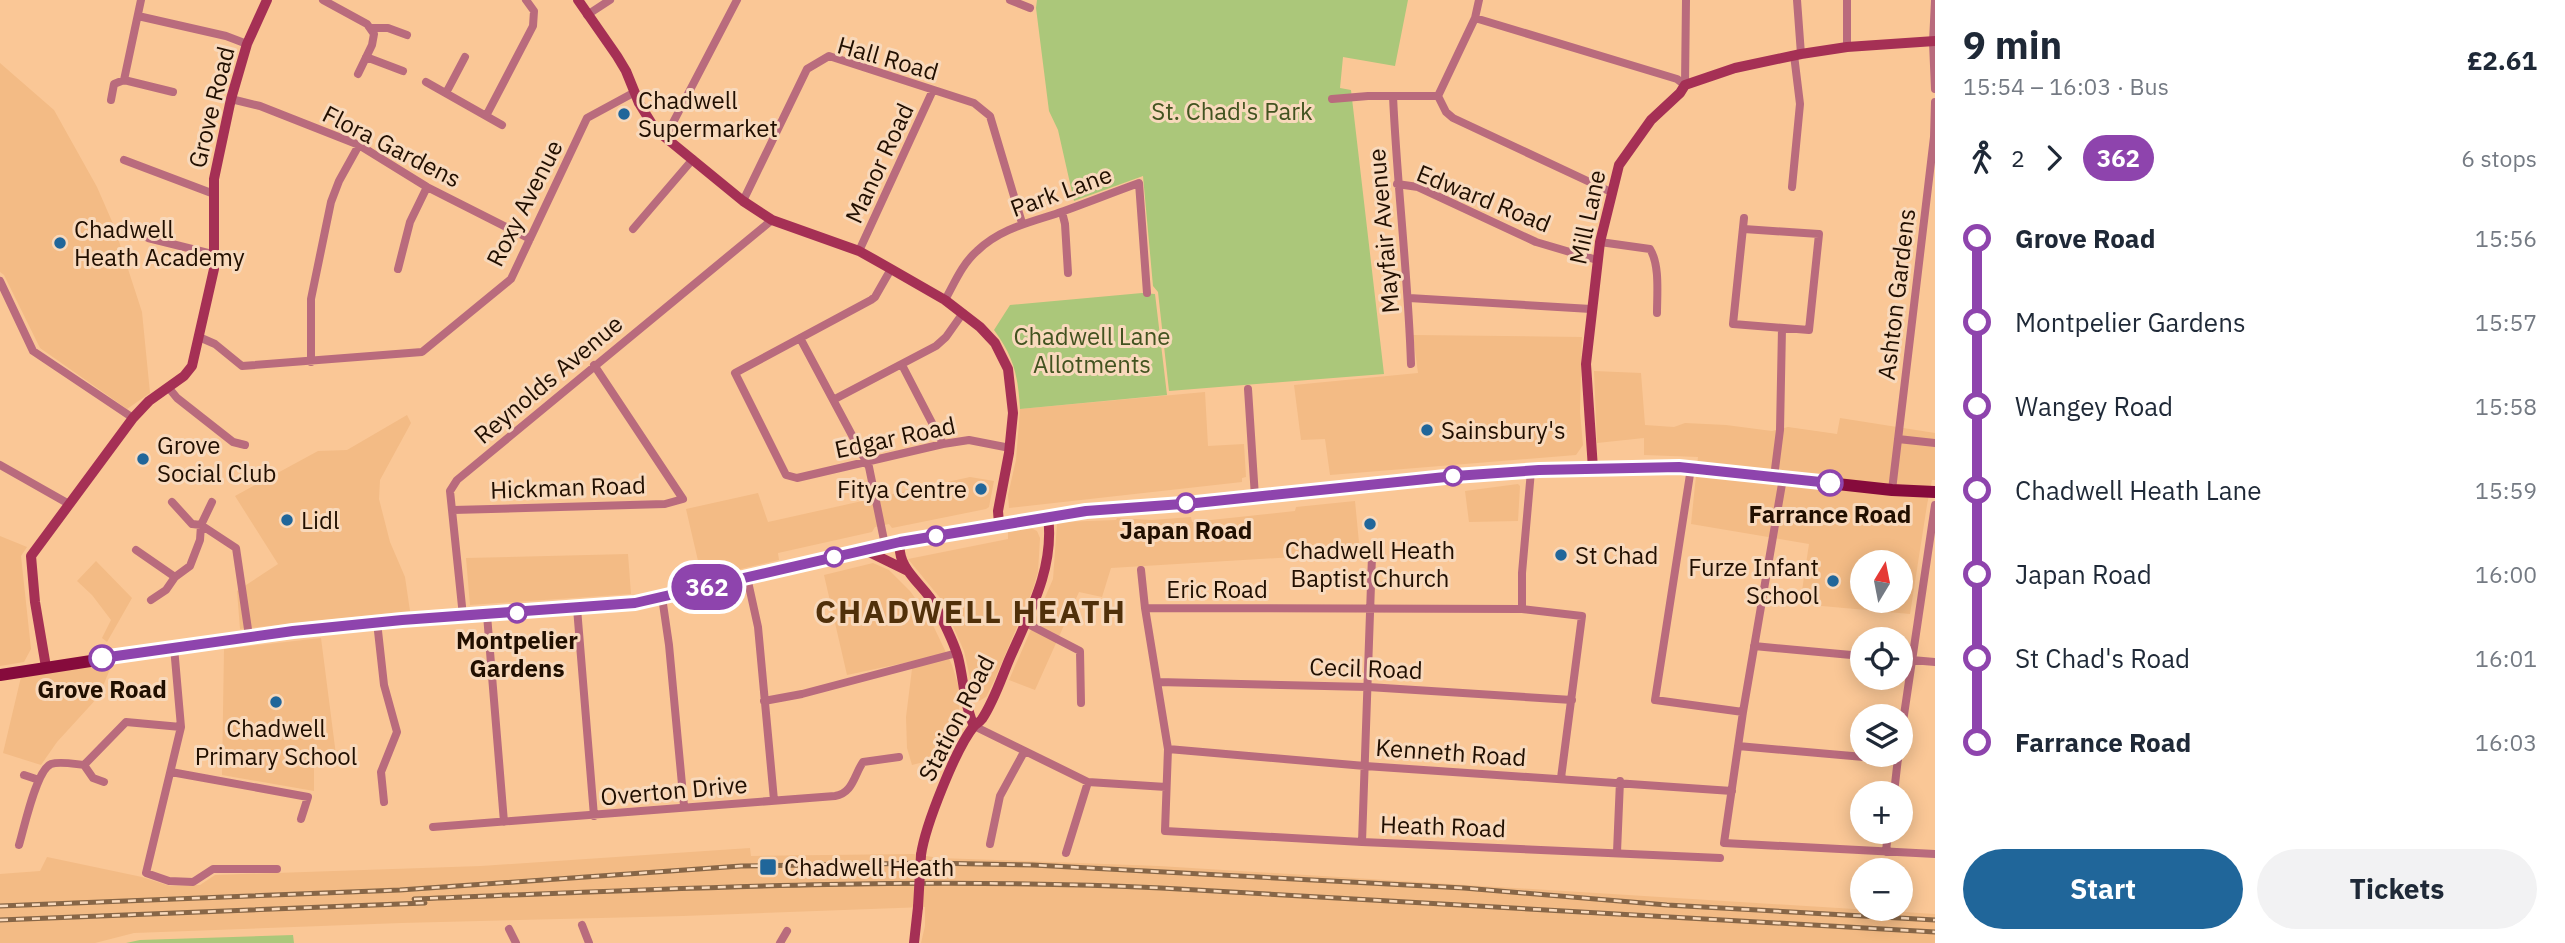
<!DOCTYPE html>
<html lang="en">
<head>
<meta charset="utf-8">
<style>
  :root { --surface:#fff; --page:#f2f2f3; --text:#1f2937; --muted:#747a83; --accent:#20669a }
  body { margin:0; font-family:"IBM Plex Sans",sans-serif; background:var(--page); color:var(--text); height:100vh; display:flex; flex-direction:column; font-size:26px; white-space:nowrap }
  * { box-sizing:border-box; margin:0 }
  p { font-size:23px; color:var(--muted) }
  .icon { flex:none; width:38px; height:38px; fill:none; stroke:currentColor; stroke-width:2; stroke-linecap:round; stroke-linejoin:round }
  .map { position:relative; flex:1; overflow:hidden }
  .details { display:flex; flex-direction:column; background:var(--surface); width:630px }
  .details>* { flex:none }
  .badge { padding:0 14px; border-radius:23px; font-size:24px; line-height:46px }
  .needle { width:46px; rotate:10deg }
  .tools { position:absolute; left:1850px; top:550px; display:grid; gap:14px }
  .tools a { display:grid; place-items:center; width:63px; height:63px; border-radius:50%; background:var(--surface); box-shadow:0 4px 18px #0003; font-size:35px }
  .map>.badge { position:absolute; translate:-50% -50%; box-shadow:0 0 0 4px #fff }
  .legs { display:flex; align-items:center; gap:10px; height:77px; padding:0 28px; font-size:23px }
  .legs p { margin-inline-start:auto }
  .head { display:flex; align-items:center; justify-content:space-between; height:119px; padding:0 28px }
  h1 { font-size:38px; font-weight:700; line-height:52px }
  .cta { display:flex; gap:14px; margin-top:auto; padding:14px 28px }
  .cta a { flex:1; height:80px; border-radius:42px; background:var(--accent); color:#fff; font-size:28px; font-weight:700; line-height:80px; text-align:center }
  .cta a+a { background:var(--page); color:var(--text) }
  ul { padding:0 28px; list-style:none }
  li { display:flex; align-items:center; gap:24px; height:84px; font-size:26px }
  li i { display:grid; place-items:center; width:10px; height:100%; margin:0 9px; background:currentColor }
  li i::after { content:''; width:18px; height:18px; margin:-9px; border:5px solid; border-radius:50%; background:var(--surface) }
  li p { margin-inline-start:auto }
  li:first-child i { background:linear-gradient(#0000 50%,currentColor 0) }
  li:last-child i { background:linear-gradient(currentColor 50%,#0000 0) }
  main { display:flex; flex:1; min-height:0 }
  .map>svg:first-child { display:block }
  .built { fill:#f3bb85; fill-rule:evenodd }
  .green { fill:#abc77a }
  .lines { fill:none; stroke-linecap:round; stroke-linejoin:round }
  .street { stroke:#b96b7d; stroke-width:8 }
  .secondary { stroke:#a53055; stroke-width:10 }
  .primary { stroke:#860b3c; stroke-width:12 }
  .rail-casing { stroke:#876647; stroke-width:5 }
  .rail { stroke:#f8d9bc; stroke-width:2.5; stroke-dasharray:8; stroke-linecap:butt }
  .secondary-bridge { stroke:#a53055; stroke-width:10 }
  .line-1-casing { stroke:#fff; stroke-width:16 }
  .line-1 { stroke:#8e44ad; stroke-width:10 }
  .poi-dot { fill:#20669a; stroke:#f8d9bc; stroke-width:2.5 }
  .stop-1-dot { fill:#fff; stroke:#8e44ad; stroke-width:3.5 }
  .labels { text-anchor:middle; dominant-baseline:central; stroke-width:6; stroke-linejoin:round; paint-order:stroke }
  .street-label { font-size:24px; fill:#210f00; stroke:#f8d9bc }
  .poi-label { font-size:24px; fill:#210f00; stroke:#f8d9bc; text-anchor:start }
  .park-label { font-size:24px; fill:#425320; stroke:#f8d9bc }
  .stop-label { font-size:24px; font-weight:bold; fill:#210f00; stroke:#f8d9bc }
  .district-label { font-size:32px; font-weight:bold; letter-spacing:2px; fill:#50300a; stroke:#f8d9bc }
</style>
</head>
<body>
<main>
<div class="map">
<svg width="1935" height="943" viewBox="0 0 1935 943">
  <rect width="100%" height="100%" fill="#fac796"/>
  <path class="built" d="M0,63L54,110L97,187L114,226L142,312L150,393L127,409L40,348L4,275L0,272Z
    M1413,335L1582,337L1580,412L1583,445L1576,455L1330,475L1325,439L1301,440L1294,385L1418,373Z
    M1594,371L1641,373L1645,425L1674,427L1685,423L1726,425L1772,431L1788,427L1837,434L1840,418L1935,433V480H1932L1927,505L1910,614L1800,604L1809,544L1691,524L1698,457L1644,455V438L1597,443ZM1862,562H1900V600H1862Z
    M1205,392L1208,446L1244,444L1246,477L1242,478V482L1009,508L1008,495L1016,460L1020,409Z
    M407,415L411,423L380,480L379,499L390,542L405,577L410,611L240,629L237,591L278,564L235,496L318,451L347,450Z
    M970,477L994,481L989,507L986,509L892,528L889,524L875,527L872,532L778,553L779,560L702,578L686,509L758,493L768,522Z
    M1518,484L1520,486L1518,521L1469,522L1465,491Z
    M1355,501L1360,553L1111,568L1102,597L1079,592L1035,690L1009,680L1053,579L1057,524L1061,522L1116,520L1117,518L1152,520L1191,517L1192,522L1295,511L1296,507Z
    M1031,528L1037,531L1040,538L1038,572L1033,589L994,681L986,697L979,701L974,695L964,651L941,599L908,559L1008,539V532Z
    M0,536L27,547L21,556L31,649L24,662L0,666Z
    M628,554L631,594L470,605L466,558Z
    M96,561L132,598L107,642L102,638L111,620L92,595L77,581Z
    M873,563L889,570L910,591L930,619L952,665L960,691L958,728L935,759L912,765L907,748L906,717L913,661L847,675L824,575Z
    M321,638L336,755L314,762V791L222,775L224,649Z
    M112,664L99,696L57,742L41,765L3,753L21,677Z
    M750,848L751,856L913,854L939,858L1159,866L1935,914V943H921L925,926V907L683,916L401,923L134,933L95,943H0V874L40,871L47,857L142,877L170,886L200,885L215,875L481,866Z"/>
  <path class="green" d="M1037,0H1408L1395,66L1343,57L1340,88L1351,90L1384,374L1169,391L1158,292L1153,286L1143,176L1074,201L1058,130L1049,111L1036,8Z
    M1142,293L1155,294L1167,395L1020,409C1018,376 1014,357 994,330L1010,305Z
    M293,935L294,943H126L140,940Z"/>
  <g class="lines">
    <path class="street" d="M141,0L124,80L173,92
      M323,0L367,24L374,34L372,45L358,74
      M1010,0L1030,8
      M1797,0L1801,54
      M1847,0V47
      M1935,1L1933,42L1935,89
      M587,15L610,0
      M138,16L226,36L247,44
      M1475,18L1677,79L1685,85
      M370,28H388L407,35
      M366,57L403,71
      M426,82L502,125
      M1685,85L1686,0
      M446,93L465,57
      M1393,96C1397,185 1408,274 1411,364
      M1438,96L1446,112L1453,118L1611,192
      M231,99L260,106L359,145L427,187L530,239
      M1332,99L1368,96H1438L1475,18L1479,0
      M111,100L114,84L124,80
      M486,116L533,26L534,11L526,0
      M666,136L737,0
      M124,160L214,194
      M1397,184L1418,187L1536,242L1597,260
      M1792,187L1800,104L1794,55
      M743,201L807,69L829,56L974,103L990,116L1022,223
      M1062,212L1065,224L1068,273
      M135,229L148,238L216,255
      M633,229L693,159
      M1744,229L1819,234L1809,330L1733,324L1744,218
      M1600,242L1650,249C1660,265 1657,294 1657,313
      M859,251L933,90
      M398,269L410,222L427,187
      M891,269L875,297L871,300L735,373L786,475L797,478L943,444L969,440L1010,448
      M0,281L33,351L133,418
      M1409,298L1591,309
      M945,300C954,284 962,264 977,251C1002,227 1033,222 1064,211C1089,202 1114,192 1139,183L1147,293
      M199,337L215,344L242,366L422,352L511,279L587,118L635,92
      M800,338L869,467L885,545
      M311,362V299L331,202L339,181L359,145
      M902,365L943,444
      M168,387L177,398L233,442L245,445
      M1248,389L1255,497
      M833,400L936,346L946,337L963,313
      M1898,439L1935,443
      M0,465L69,504
      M1691,468L1655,700L1743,712
      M1774,477L1780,430L1782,328
      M1783,478L1743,712L1724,843L1935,854
      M1892,490L1934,137L1935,102
      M172,502L192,524L201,525L236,548L249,636
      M453,510L665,504L683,499L594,365
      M136,550L175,577L190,566L200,540L201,525L212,502
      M1141,570L1145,608L1168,749L1165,831L1362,842L1720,858
      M747,577L758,627L774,800
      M662,597L669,645L684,806
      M151,600L166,590L175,577
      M577,608L594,816
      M1145,608L1522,609L1582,616L1561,778
      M1522,609V573L1531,471
      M487,615L504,822
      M463,616L450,491L457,480L772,220
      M377,622L384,685L397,732L381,772L384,802
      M1026,623L1080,651L1081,703
      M1754,646L1862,656
      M174,647L181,727L146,873L169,881L193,882L213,869H277
      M1900,659L1935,662
      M1158,682L1368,687L1572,700
      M764,701L802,694L957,653
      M974,726L1088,782L1166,787
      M1900,742L1935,505
      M1738,746L1898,760
      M1168,749L1365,766L1732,791
      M84,765L126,722L181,727
      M84,765L93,778L104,782
      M171,772L308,797L301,819
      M24,775L39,780
      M1894,793L1898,758
      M433,827L835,796C853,793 854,775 863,762L899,757
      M1362,842L1372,556
      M990,844L1000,796L1024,752
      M19,845C24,829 36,770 51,764C60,761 74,764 84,765
      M1617,852L1620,781
      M1886,852L1888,831
      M1066,853L1088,782
      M582,925L589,943
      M509,929L516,943
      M780,943L787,931"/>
    <path class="secondary" d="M578,0L617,56L626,71L639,103L655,129L743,201L772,220L859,251L891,269L945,300L980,327L995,343L1008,369L1013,413L1009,453L998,511L999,524
      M1593,469L1586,364L1600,242L1619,165L1651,120L1680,93L1685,85L1735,68L1801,54L1847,47L1935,41
      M900,542C896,570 925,585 936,607C944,623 953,640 958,657C964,680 964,705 974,726
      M865,550L908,571
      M46,667L35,602L31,556L133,418L149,401L184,376L192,366L214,269V179L218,160L231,99L247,44L267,0
      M921,855C925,826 956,748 974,726C978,722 978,724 982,719C994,701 1001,679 1009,660C1029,614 1055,568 1048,516
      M914,943L918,907"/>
    <path class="primary" d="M0,675L271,633L402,620L635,603L900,542L1086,511L1196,503L1500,472L1639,467L1691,468L1892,490L1935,492"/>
    <defs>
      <path id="rail" d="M414,899C663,889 912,876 1161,888L1935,932
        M0,906L400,890L741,866L929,863L1033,865L1464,888L1667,905L1935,920
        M0,920L425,903"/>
    </defs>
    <use href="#rail" class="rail-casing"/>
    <use href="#rail" class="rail"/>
    <path class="secondary-bridge" d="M918,907L921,855"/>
  </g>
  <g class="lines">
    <defs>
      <path id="line-1" d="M102,658L293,631L402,620L635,603L900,542L1086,511L1196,503L1455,476L1539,470L1679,467L1830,483"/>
    </defs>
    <use href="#line-1" class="line-1-casing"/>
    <use href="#line-1" class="line-1"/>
  </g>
  <g class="poi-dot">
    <circle cx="624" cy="114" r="7"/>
    <circle cx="60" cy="243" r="7"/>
    <circle cx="1427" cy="430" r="7"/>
    <circle cx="143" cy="459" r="7"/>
    <circle cx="981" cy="489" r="7"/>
    <circle cx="287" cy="520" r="7"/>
    <circle cx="1370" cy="524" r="7"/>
    <circle cx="1561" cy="555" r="7"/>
    <circle cx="1833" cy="581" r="7"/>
    <circle cx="276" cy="702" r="7"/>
    <rect x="759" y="858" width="18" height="18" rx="3.5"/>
  </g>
  <g class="stop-1-dot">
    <circle cx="1453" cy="476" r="9"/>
    <circle cx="1830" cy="483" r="12"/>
    <circle cx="1186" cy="503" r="9"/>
    <circle cx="936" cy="536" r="9"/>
    <circle cx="834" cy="557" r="9"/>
    <circle cx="517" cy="613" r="9"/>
    <circle cx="102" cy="658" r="12"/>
  </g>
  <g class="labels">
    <g class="street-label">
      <text transform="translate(888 58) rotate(16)">Hall Road</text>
      <text transform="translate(211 107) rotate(-76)">Grove Road</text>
      <text transform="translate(392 146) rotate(27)">Flora Gardens</text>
      <text transform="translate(879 163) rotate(-65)">Manor Road</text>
      <text transform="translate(1061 191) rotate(-20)">Park Lane</text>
      <text transform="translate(1484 198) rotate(22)">Edward Road</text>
      <text transform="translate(524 203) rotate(-63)">Roxy Avenue</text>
      <text transform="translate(1587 217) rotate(-78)">Mill Lane</text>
      <text transform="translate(1383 231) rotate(-95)">Mayfair Avenue</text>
      <text transform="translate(1896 294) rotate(-83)">Ashton Gardens</text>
      <text transform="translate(548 379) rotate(-40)">Reynolds Avenue</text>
      <text transform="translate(895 437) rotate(-12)">Edgar Road</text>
      <text transform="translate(568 487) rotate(-2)">Hickman Road</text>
      <text x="1217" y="589">Eric Road</text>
      <text transform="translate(1366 668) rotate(2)">Cecil Road</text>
      <text transform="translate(956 718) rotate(-63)">Station Road</text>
      <text transform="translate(1451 752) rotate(4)">Kenneth Road</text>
      <text transform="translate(674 790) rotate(-5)">Overton Drive</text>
      <text transform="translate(1443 826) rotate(2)">Heath Road</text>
    </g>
    <g class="poi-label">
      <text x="638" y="100">Chadwell<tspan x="638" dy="28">Supermarket</tspan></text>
      <text x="74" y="229">Chadwell<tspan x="74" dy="28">Heath Academy</tspan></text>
      <text x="1441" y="430">Sainsbury's</text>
      <text x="157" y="445">Grove<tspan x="157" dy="28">Social Club</tspan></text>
      <text x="967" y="489" text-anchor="end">Fitya Centre</text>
      <text x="301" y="520">Lidl</text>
      <text x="1370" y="550" text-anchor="middle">Chadwell Heath<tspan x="1370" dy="28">Baptist Church</tspan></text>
      <text x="1575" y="555">St Chad</text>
      <text x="1819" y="567" text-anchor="end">Furze Infant<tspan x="1819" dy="28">School</tspan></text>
      <text x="276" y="728" text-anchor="middle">Chadwell<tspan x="276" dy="28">Primary School</tspan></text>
      <text x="784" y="867">Chadwell Heath</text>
    </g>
    <g class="park-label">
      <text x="1232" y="111">St. Chad's Park</text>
      <text x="1092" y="336">Chadwell Lane<tspan x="1092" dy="28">Allotments</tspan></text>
    </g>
    <g class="stop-label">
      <text x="1830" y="514">Farrance Road</text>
      <text x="1186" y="530">Japan Road</text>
      <text x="517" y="640">Montpelier<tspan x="517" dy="28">Gardens</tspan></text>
      <text x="102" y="689">Grove Road</text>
    </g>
    <g class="district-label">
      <text x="971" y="611">CHADWELL HEATH</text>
    </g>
  </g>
</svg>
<div class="tools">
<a><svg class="needle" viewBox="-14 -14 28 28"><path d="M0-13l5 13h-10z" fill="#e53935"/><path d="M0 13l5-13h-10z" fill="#747a83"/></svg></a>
<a><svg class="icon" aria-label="locate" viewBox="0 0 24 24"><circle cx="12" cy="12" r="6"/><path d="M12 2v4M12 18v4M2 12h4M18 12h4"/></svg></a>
<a><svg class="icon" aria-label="layers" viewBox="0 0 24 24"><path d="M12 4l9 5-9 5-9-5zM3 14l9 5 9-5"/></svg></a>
<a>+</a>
<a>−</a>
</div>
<b class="badge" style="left:707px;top:587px;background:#8e44ad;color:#fff">362</b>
</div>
<section class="details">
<div class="head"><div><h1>9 min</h1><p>15:54 – 16:03 · Bus</p></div><b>£2.61</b></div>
<div class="legs"><svg class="icon" aria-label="walk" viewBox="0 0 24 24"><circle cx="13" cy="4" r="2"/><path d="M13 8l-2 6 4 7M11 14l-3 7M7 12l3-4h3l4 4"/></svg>2<svg class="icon" aria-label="forward" viewBox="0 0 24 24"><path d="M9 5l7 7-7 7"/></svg><b class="badge" style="background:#8e44ad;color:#fff">362</b><p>6 stops</p></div>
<ul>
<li><i style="color:#8e44ad"></i><b>Grove Road</b><p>15:56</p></li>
<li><i style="color:#8e44ad"></i><span>Montpelier Gardens</span><p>15:57</p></li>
<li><i style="color:#8e44ad"></i><span>Wangey Road</span><p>15:58</p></li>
<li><i style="color:#8e44ad"></i><span>Chadwell Heath Lane</span><p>15:59</p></li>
<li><i style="color:#8e44ad"></i><span>Japan Road</span><p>16:00</p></li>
<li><i style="color:#8e44ad"></i><span>St Chad's Road</span><p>16:01</p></li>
<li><i style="color:#8e44ad"></i><b>Farrance Road</b><p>16:03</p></li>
</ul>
<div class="cta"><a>Start</a><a>Tickets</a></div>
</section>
</main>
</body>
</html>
